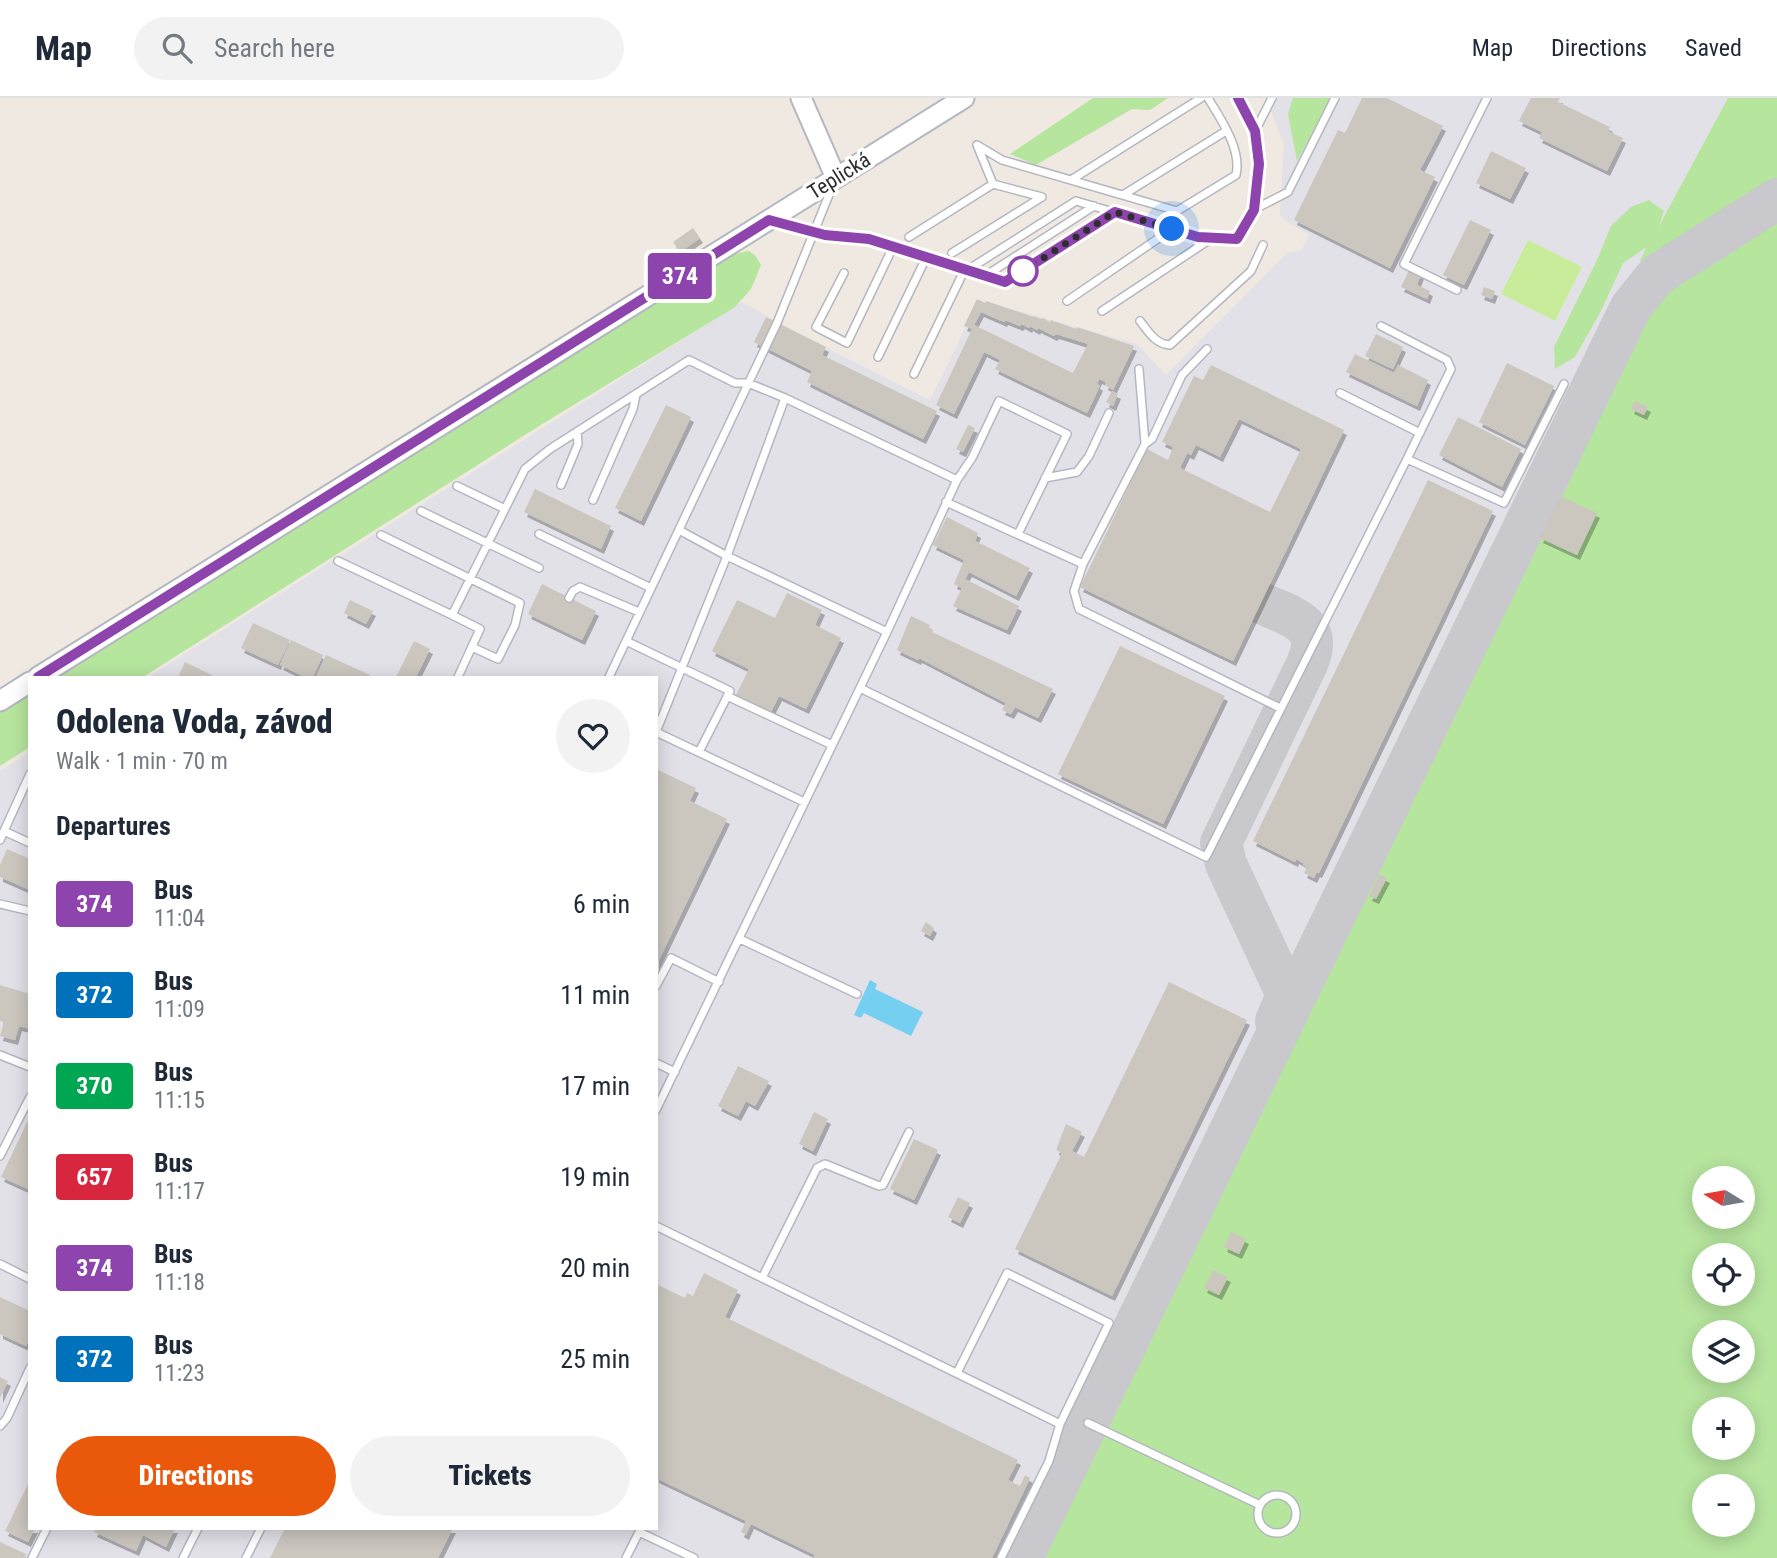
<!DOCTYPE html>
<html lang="en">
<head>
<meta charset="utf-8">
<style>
  :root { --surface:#fff; --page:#f2f2f3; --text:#1f2937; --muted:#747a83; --line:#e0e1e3; --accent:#ea580c }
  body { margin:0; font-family:"Roboto Condensed",sans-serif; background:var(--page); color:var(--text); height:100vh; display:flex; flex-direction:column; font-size:26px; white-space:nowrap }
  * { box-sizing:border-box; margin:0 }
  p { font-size:23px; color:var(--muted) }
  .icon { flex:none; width:38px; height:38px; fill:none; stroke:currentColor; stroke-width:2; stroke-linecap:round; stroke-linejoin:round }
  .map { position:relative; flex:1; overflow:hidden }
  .drawer { position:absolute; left:28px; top:578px; width:630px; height:854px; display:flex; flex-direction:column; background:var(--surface); border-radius:0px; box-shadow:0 4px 18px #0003 }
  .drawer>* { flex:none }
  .badge { padding:0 14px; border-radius:5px; font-size:24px; line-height:46px }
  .needle { width:46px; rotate:281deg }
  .fabs { position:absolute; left:1692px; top:1068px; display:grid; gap:14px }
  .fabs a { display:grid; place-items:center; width:63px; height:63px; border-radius:50%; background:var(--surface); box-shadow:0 4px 18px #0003; font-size:35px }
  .you { position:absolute; width:35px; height:35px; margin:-18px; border:5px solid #fff; border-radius:50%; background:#1a73e8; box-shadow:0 0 0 10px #1a73e833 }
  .map>.badge { position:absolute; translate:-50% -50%; box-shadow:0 0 0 4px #fff }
  h2 { padding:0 28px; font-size:26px; line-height:63px }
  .round { display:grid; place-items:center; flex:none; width:74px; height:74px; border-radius:37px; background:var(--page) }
  .headline { display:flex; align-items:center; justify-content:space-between; height:119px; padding:0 28px }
  h1 { font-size:33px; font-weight:800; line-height:52px }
  .button { display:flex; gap:14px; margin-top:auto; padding:14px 28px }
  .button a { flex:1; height:80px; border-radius:42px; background:var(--accent); color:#fff; font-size:28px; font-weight:800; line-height:80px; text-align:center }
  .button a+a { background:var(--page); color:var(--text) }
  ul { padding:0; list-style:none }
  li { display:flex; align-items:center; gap:21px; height:91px; padding:0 28px }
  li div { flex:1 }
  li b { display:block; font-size:26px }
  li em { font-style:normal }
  li .badge { min-width:77px; font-weight:700; text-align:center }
  header { display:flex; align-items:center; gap:42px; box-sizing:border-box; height:98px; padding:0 35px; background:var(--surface); border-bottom:2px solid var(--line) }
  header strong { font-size:33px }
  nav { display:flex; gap:38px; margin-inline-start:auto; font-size:24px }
  .search { width:490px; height:63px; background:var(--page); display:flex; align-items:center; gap:18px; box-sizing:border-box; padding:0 24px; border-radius:38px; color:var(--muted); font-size:26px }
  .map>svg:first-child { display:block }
  .industrial { fill:#e3e1e8 }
  .green { fill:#b6e59e; fill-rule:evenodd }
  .pitch { fill:#c9ec9a }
  .water { fill:#75cff0 }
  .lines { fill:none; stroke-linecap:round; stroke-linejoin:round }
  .taxiway { stroke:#c9c8cc; stroke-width:42 }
  .building { fill:#cbc7bf; fill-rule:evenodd; filter:url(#shadow) }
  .lane-casing { stroke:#b4b7c1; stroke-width:10 }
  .secondary-casing { stroke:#b4b7c1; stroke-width:23 }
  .lane { stroke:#fff; stroke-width:7 }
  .secondary { stroke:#fff; stroke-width:19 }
  .line-casing { stroke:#fff; stroke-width:16 }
  .line { stroke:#8e44ad; stroke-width:10 }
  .walk { stroke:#2e2e2e; stroke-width:7; stroke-dasharray:0 12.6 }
  .stop-dot { fill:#fff; stroke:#8e44ad; stroke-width:3.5 }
  .labels { text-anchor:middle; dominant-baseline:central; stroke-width:7; stroke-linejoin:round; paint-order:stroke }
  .street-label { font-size:21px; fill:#2e2e2e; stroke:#fff }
</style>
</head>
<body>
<header>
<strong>Map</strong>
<div class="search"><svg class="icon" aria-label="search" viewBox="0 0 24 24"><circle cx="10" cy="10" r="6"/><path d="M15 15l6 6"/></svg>Search here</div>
<nav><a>Map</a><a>Directions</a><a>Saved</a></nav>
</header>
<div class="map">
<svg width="1777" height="1460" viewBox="0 0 1777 1460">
  <defs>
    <filter id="shadow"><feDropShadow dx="3" dy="5" stdDeviation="0" flood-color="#0004"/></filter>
  </defs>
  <rect width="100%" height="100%" fill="#efe9e1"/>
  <path class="industrial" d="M1265,0H1728L1583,269L1005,1460H0V673L30,654V1430H656V579H148L742,204L797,235L930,302L979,202L1137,246L1166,277L1287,155L1301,152L1310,137L1287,124L1280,117L1284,46Z"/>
  <path class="green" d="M1093,0H1168L1150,12L1132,11L1036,67L1010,56Z
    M1293,0H1331L1297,63L1288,16Z
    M1728,0H1777V81L1672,147L1639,164L1647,149L1623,165L1601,213L1575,259L1555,271L1554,249L1596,164L1611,128L1631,109L1649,102L1664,113L1659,128Z
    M1777,122V1460H1044L1653,207C1686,171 1735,148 1777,122ZM1704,1080H1743V1118H1704ZM1704,1157H1743V1195H1704ZM1704,1234H1743V1272H1704ZM1704,1311H1743V1349H1704ZM1704,1388H1743V1426H1704Z
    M749,153L755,157L761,167L751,191L735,209L539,328L143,579H54L642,214L730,157Z
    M30,595V649L0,668V614Z"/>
  <path class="pitch" d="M1528,142L1582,169L1555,223L1501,196Z"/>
  <path class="water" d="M870,882L877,886L875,891L923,914L911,938L864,915L861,920L854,917Z"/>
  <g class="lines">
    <path class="taxiway" d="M1261,505C1291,519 1325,525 1307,566L1221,745L1226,766L1287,897L1276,923
      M1022,1460L1631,209L1657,177L1777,101"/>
  </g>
  <path class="building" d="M1362,0H1387L1443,28L1420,72L1435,79L1390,170L1294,122L1338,32L1345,35Z
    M1531,0H1560L1558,4L1610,29L1608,33L1623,40L1607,73L1539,40L1542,34L1519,23Z
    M1491,53L1526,70L1510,101L1476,85Z
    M1470,122L1491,132L1464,187L1443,177Z
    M693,130L700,140L680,154L673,144Z
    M1409,172L1421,176L1417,187L1430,193L1427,201L1401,189Z
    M1484,189L1495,193L1492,201L1481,197Z
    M977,201L985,205L986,203L1034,219V218L1041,221L1043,220L1050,224L1051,222L1076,231L1077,229L1134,248L1113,292L1105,287L1106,284L1099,281L1097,286L1100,288L1087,315L995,271L1000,262L984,254L954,316L936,307L972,231L964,228ZM981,214L1004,224L1005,222L1020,228L1022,226L1029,230L1030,228L1037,232L1038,230L1054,238L1056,236L1088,246L1073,275L974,227Z
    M766,219L826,249L822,257L937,313L923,341L807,284L812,273L754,244Z
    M1376,236L1403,249L1393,271L1365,258Z
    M1355,256L1394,275L1398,267L1428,282L1417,308L1346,274Z
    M1507,265L1554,288L1525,347L1479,324Z
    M1211,267L1344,332L1233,563L1080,489L1147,351L1168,362L1173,349L1162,344L1194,278L1203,282ZM1239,321L1301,351L1270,414L1180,370L1187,355L1191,357L1196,347L1220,359Z
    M1112,293L1118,296L1113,308L1106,304Z
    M1635,303L1648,309L1644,317L1631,311Z
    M666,307L691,319L641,423L615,410Z
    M1458,319L1521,351L1502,389L1439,357Z
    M968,327L975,330L963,354L956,351Z
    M1428,382L1493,413L1319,775L1317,774L1314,780L1304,775L1307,769L1303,767V765L1296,761L1295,764L1253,743Z
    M535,391L611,428L601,451L524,414Z
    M1560,398L1597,415L1577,457L1540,440Z
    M947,419L978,435L975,443L1030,470L1016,498L969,474L965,481L1019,508L1007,532L953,508L962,490L954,486L964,462L933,447Z
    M542,486L596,513L582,542L528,516Z
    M787,495L822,512L815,527L841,540L806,611L779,598L771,614L736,597L749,571L712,553L737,502L775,520Z
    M350,502L373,513L366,526L344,515Z
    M911,518L930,527L929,530L933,532L932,534L1053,591L1038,620L1015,609L1011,616L1002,612L1006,605L919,560L918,562L897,552Z
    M253,525L290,542L278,567L241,550Z
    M291,542L323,557L313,579H305L280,567Z
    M414,543L430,551L416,579H396Z
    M1120,548L1225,598L1163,726L1058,676Z
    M326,557L370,577L369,579H316Z
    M185,564L212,577L211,579H178Z
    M656,671L696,690L690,703L727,721L656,868Z
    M7,751L30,761V792L0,779V767Z
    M1379,776L1387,780L1376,801L1369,798Z
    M926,824L934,830L930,838L921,833Z
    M1169,884L1247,922L1112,1198L1015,1151L1062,1055L1056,1052L1066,1026L1082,1034L1072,1053L1084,1059Z
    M0,887L30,896V931L19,928L15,942L0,938L4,924L0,923Z
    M738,968L769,983L755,1008L746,1003L738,1018L718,1008Z
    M814,1014L828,1021L813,1053L799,1046Z
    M30,1018V1092L1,1079Z
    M914,1041L938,1052L914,1102L890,1091Z
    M958,1099L970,1105L960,1125L948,1119Z
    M1231,1134L1246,1141L1239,1156L1224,1149Z
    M1213,1172L1228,1179L1219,1197L1204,1190Z
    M704,1175L738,1192L725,1219L1018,1362L1008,1382L1020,1388L1025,1377L1030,1380L992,1460H813L815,1457L751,1426L746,1437L741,1434L746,1423L656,1380V1186L685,1200L687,1195L693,1198Z
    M0,1199L30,1213V1240L26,1248L0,1236Z
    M0,1279L8,1283L0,1300Z
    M30,1382V1430H35L28,1444L5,1433Z
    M96,1430H175L166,1449L143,1437L136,1453L94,1434Z
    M285,1430H453L438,1460H270Z
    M0,1444L26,1456L24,1460H0Z"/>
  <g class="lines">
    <defs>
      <path id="lane" d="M1255,33L1272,0
        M1071,82L1201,0
        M1123,97L1226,33
        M1253,112L1288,94L1335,0
        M773,123L825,137L869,141L1005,184L1115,114
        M909,139L993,86L977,47L1002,62L1177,113L1236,77C1242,52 1221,21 1208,0
        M952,155L1042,99L993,86
        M966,173L1076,103L1198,139L1237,141L1253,112L1259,66L1255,33L1238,0
        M844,175L816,229L847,245L893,149
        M985,178L1094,108
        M1457,192L1404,166L1487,0
        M1067,203L1172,131
        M1102,213L1212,140
        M1140,223C1149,234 1155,246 1170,247L1251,173L1263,147
        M1381,228L1447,262L1451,271L1407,361
        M878,259L926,160
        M1139,271L1145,346L1083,466L1074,493L1079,511L1280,610
        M914,276L964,173
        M1340,295L1420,335
        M785,300L727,458L656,634L804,704
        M1145,346L1152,341L1182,277L1207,251
        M1045,380L1077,374L1089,358L1109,315
        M957,382L972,360L999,303L1067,336L1018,436
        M561,387L578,346L577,334
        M457,388L505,411
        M593,402L633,311L636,297
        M946,404L1083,466
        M421,413L539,470
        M679,432L727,458L887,534
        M539,436L651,490
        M381,437L520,505L515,527L498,561L472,549
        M338,463L452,517L525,371L550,351L689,262L735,285H748L785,300L957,382L887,534L656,1012
        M569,500L573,493L580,489L639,514
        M452,517L480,531L458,579
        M626,543L730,593L699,654
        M609,579L777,225L833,87
        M860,590L1206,759L1407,361L1504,405L1564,286
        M727,598L832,647
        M4,733L30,676
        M0,742L4,733L30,745
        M0,806L30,813
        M740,841L857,896
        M656,888L671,860L719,884
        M0,957L30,969
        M656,965L675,974
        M0,1058L30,999
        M656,1128L1060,1326L1109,1225L1007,1175L957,1275
        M0,1166L30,1181
        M762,1180L817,1070L825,1066L879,1088L883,1087L909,1034
        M1088,1325L1260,1407
        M0,1328L7,1320L30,1270
        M1258 1416a19 19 0 1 1 38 0a19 19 0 1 1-38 0Z
        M32,1460L47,1430
        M183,1460L198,1430
        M246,1460L261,1430
        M626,1460L639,1434L694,1460
        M1001,1460L1049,1363L1060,1326"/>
      <path id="secondary" d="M801,0L836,80
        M38,579L964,0
        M0,603L30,584"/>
    </defs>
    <use href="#lane" class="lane-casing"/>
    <use href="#secondary" class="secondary-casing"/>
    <use href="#lane" class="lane"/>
    <use href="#secondary" class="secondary"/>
  </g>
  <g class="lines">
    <defs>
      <path id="line" d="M38,579L769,122L825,137L869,141L1005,184L1115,114L1198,139L1237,141L1254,112L1259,66L1255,33L1238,0"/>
    </defs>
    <use href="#line" class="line-casing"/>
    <use href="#line" class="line"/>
    <path class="walk" d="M1023,173L1115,114L1172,131"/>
  </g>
  <circle class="stop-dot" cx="1023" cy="173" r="14"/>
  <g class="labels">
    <g class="street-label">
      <text transform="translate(839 78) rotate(-32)">Teplická</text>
    </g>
  </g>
</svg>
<div class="fabs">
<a><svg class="needle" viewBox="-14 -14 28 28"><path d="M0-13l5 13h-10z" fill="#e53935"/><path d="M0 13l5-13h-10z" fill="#747a83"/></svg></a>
<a><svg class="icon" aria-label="locate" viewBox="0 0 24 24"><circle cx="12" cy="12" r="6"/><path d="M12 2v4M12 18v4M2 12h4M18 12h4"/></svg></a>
<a><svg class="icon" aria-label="layers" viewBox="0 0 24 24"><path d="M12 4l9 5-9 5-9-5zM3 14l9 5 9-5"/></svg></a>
<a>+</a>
<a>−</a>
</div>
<div class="you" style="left:1172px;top:131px"></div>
<b class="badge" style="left:680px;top:178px;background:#8e44ad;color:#fff">374</b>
<section class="drawer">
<div class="headline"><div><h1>Odolena Voda, závod</h1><p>Walk · 1 min · 70 m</p></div><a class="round"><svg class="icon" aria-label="heart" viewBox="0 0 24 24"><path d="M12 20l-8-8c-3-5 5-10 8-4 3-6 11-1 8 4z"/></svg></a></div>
<h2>Departures</h2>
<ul>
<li><span class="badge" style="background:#8e44ad;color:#fff">374</span><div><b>Bus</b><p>11:04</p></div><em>6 min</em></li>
<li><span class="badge" style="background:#0072bc;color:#fff">372</span><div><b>Bus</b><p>11:09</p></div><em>11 min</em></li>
<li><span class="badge" style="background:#00a651;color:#fff">370</span><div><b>Bus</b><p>11:15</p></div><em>17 min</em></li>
<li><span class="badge" style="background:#d7263d;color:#fff">657</span><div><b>Bus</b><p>11:17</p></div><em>19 min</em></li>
<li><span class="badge" style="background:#8e44ad;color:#fff">374</span><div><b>Bus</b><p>11:18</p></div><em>20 min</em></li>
<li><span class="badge" style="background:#0072bc;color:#fff">372</span><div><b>Bus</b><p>11:23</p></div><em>25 min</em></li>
</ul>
<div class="button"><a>Directions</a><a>Tickets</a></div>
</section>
</div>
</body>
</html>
